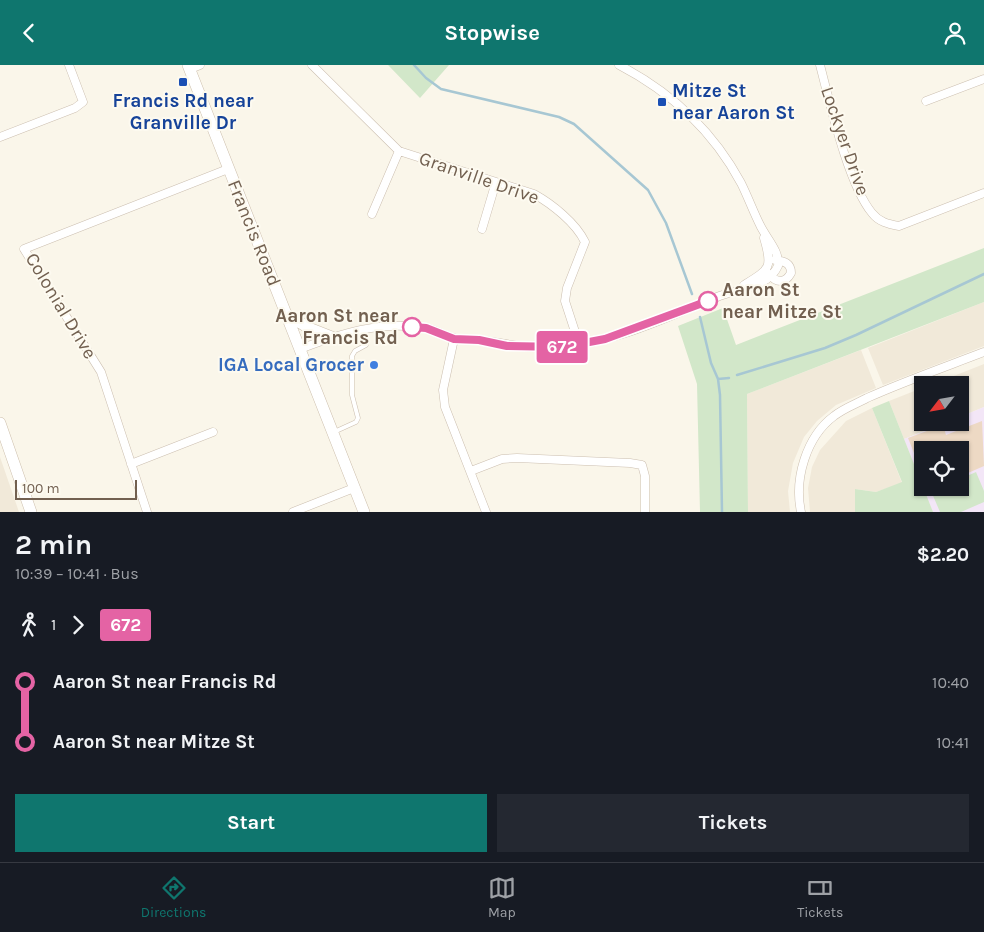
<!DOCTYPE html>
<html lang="en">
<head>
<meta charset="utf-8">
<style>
  :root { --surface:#171b24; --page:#242831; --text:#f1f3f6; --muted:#9ea1a6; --line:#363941; --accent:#0f766e }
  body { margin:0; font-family:Karla,sans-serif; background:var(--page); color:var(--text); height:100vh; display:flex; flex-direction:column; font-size:19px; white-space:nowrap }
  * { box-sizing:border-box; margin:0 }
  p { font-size:16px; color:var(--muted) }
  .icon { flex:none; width:28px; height:28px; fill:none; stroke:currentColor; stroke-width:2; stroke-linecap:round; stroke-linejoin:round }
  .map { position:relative; height:447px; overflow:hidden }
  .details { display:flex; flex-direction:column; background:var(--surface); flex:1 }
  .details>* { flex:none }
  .badge { padding:0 10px; border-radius:4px; font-size:18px; line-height:32px }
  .needle { width:32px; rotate:239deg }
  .tools { position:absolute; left:914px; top:311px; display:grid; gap:10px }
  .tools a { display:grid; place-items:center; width:55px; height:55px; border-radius:0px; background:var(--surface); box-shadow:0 1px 4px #0004; font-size:25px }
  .scale { position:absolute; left:15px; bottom:12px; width:122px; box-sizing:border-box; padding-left:5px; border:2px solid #726050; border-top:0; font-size:14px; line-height:18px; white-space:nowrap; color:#726050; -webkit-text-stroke:4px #fdfaf0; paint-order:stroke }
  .map>.badge { position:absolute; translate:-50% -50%; box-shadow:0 0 0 2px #fff }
  .legs { display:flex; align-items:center; gap:8px; height:55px; padding:0 15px; font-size:16px }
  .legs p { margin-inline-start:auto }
  .headline { display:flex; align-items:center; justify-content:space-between; height:85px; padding:0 15px }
  h1 { font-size:28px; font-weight:700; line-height:38px }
  .button { display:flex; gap:10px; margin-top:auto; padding:10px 15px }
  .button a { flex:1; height:58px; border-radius:0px; background:var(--accent); color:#fff; font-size:20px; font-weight:700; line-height:58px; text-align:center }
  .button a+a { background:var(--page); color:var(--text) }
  ul { padding:0 15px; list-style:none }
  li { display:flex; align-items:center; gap:18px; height:60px; font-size:19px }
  li i { display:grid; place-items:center; width:8px; height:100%; margin:0 6px; background:currentColor }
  li i::after { content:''; width:12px; height:12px; margin:-6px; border:4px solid; border-radius:50%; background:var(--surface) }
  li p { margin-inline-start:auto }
  li:first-child i { background:linear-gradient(#0000 50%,currentColor 0) }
  li:last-child i { background:linear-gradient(currentColor 50%,#0000 0) }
  header { display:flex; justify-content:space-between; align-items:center; height:65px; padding:0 15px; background:var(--accent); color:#fff; font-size:22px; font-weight:700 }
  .dock { display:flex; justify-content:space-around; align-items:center; height:70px; border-top:1px solid var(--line); background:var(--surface); font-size:14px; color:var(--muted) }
  .dock a { display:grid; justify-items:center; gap:2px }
  .dock .selected { color:var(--accent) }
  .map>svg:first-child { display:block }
  .residential { fill:#f1e9d9 }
  .education { fill:#f3e6f7 }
  .green { fill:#d2e7c9 }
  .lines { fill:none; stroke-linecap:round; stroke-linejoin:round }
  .stream { stroke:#a7c7d3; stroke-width:2.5 }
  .building { fill:#edd9c4 }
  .lane-casing { stroke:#ccbfb0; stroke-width:5 }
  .street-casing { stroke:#ccbfb0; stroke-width:9 }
  .secondary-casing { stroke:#cec0ae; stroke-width:12 }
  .lane { stroke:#fff; stroke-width:4 }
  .street { stroke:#fff; stroke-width:8 }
  .secondary { stroke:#fff; stroke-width:11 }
  .line-1-casing { stroke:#fff; stroke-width:11 }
  .line-1 { stroke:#e463a4; stroke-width:8 }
  .transit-dot { fill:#1a4fb4; stroke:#fdfaf0; stroke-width:2 }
  .stop-1-dot { fill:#fff; stroke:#e463a4; stroke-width:2.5 }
  .shop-dot { fill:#3f7fe0; stroke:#fdfaf0; stroke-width:2 }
  .labels { text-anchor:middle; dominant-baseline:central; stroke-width:4; stroke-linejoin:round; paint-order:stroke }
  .transit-label { font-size:19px; font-weight:bold; fill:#164399; stroke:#fdfaf0; text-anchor:start }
  .street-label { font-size:19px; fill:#726050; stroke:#fdfaf0 }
  .stop-label { font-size:19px; font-weight:bold; fill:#726050; stroke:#fdfaf0; text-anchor:start }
  .shop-label { font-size:19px; font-weight:bold; fill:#366cbe; stroke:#fdfaf0; text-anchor:end }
</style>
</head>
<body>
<header><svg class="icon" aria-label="back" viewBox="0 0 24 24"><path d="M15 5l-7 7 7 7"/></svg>Stopwise<svg class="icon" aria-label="person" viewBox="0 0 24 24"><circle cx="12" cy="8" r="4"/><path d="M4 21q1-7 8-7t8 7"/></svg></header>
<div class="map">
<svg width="984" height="447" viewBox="0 0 984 447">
  <rect width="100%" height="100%" fill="#faf6ea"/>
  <path class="residential" d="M984,237V281L883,320L868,283Z
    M861,285L876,323L836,340L817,356L804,372L793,398L788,426L790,447H748L747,329Z
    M984,299V342L960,352V320H931Z
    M922,323V358H945L904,374L889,336Z
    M872,343L902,418L876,427L855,424V447H810L808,423L812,402L820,385L846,356Z
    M0,392L19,447H0Z"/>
  <path class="education" d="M984,342V447H933L923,423L960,422V385H922V420L904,374L945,358H960V352Z"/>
  <path class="green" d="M388,0H449L420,33Z
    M984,183V237L747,329L748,447H700L697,319L678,261L723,243L736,280Z
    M889,336L933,447H855V424L876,427L902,417L872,343Z
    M976,407L984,426V437L961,447H940L931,426L940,423L960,422V414Z"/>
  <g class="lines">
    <path class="stream" d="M414,0L426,13L441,24L559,52L574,59L648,125L666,158L692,229
      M700,252L711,298L718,314L720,330L722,447
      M737,310L825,283L856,270L984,209
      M718,314L729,313"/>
  </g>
  <path class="building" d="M982,356L984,401L968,408L970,413L960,417V385H922V396L918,398L908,373L943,360L946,370Z"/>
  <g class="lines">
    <defs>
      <path id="lane" d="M334,367L356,357L358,353L352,330V291L355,286L366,280L365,264"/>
      <path id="street" d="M312,0L399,86L534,129C552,139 576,158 585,177L567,223L565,236L579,279
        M820,0C830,38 848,119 872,148C879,157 888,159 899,161L984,128
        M190,4L200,0
        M926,36L984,14
        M0,72L75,43L83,37L69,0
        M372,149L399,86
        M482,164L496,117
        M769,209C776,218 785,219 791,208C791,198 784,196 775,195
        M744,220C770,204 773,203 764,173
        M454,274L443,325L445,342L486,447
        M300,284C339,269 382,255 425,263C435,264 444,271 453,273C462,275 471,274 480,275C508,279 534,285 562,282C616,277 667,252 717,232C737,224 768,223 778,201C780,186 766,173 760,160C753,146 748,132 741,118C713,66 671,27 619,0
        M131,399L213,367
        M471,406L502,394L517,393L630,398L642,400L645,411V447
        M147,447L101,307L24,184L228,104
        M293,447L354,423
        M801,447C794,414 806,372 834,351C844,343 856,339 867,333C905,316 945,302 984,287"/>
      <path id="secondary" d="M188,0L364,447
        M286,249L309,263L332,272
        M0,358L31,447"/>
    </defs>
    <use href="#lane" class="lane-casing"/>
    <use href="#street" class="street-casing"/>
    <use href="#secondary" class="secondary-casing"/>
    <use href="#lane" class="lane"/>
    <use href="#street" class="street"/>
    <use href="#secondary" class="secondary"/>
  </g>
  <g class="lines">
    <defs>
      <path id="line-1" d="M412,262L426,263L454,274L479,275L507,281L563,282L605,274L708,236"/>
    </defs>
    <use href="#line-1" class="line-1-casing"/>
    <use href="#line-1" class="line-1"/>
  </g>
  <g class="transit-dot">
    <rect x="178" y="12" width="10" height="10" rx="2.5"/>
    <rect x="657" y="32" width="10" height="10" rx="2.5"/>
  </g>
  <g class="stop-1-dot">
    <circle cx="708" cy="236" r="9"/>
    <circle cx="412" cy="262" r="9"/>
  </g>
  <circle class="shop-dot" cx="374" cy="300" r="5"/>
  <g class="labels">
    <g class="transit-label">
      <text x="672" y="26">Mitze St<tspan x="672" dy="22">near Aaron St</tspan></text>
      <text x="183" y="36" text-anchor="middle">Francis Rd near<tspan x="183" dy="22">Granville Dr</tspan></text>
    </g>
    <g class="street-label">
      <text transform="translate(845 76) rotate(71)">Lockyer Drive</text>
      <text transform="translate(479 113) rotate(19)">Granville Drive</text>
      <text transform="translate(254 168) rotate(68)">Francis Road</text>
      <text transform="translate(61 241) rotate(59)">Colonial Drive</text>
    </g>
    <g class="stop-label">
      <text x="722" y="225">Aaron St<tspan x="722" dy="22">near Mitze St</tspan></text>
      <text x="398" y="251" text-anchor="end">Aaron St near<tspan x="398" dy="22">Francis Rd</tspan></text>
    </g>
    <g class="shop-label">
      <text x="364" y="300">IGA Local Grocer</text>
    </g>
  </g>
</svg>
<div class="tools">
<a><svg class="needle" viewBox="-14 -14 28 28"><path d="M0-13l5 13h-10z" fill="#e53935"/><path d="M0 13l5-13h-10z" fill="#9ea1a6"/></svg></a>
<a><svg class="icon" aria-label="locate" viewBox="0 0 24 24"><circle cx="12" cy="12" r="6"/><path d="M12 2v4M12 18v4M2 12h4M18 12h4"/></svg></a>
</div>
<div class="scale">100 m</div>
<b class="badge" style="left:562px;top:282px;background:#e463a4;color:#fff">672</b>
</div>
<section class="details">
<div class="headline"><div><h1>2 min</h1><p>10:39 – 10:41 · Bus</p></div><b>$2.20</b></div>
<div class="legs"><svg class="icon" aria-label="walk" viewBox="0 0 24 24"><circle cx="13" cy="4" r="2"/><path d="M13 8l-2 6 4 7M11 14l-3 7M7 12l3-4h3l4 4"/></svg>1<svg class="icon" aria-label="forward" viewBox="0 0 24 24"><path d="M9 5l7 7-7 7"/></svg><b class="badge" style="background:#e463a4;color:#fff">672</b></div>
<ul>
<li><i style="color:#e463a4"></i><b>Aaron St near Francis Rd</b><p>10:40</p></li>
<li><i style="color:#e463a4"></i><b>Aaron St near Mitze St</b><p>10:41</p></li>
</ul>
<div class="button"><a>Start</a><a>Tickets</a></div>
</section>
<nav class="dock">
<a class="selected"><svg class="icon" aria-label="directions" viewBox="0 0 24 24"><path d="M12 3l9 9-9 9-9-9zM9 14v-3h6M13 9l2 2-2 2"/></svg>Directions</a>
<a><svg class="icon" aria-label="map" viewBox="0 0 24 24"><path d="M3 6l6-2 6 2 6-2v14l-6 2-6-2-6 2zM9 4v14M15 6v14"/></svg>Map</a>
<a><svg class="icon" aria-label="tickets" viewBox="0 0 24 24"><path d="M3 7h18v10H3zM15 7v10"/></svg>Tickets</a>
</nav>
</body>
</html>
